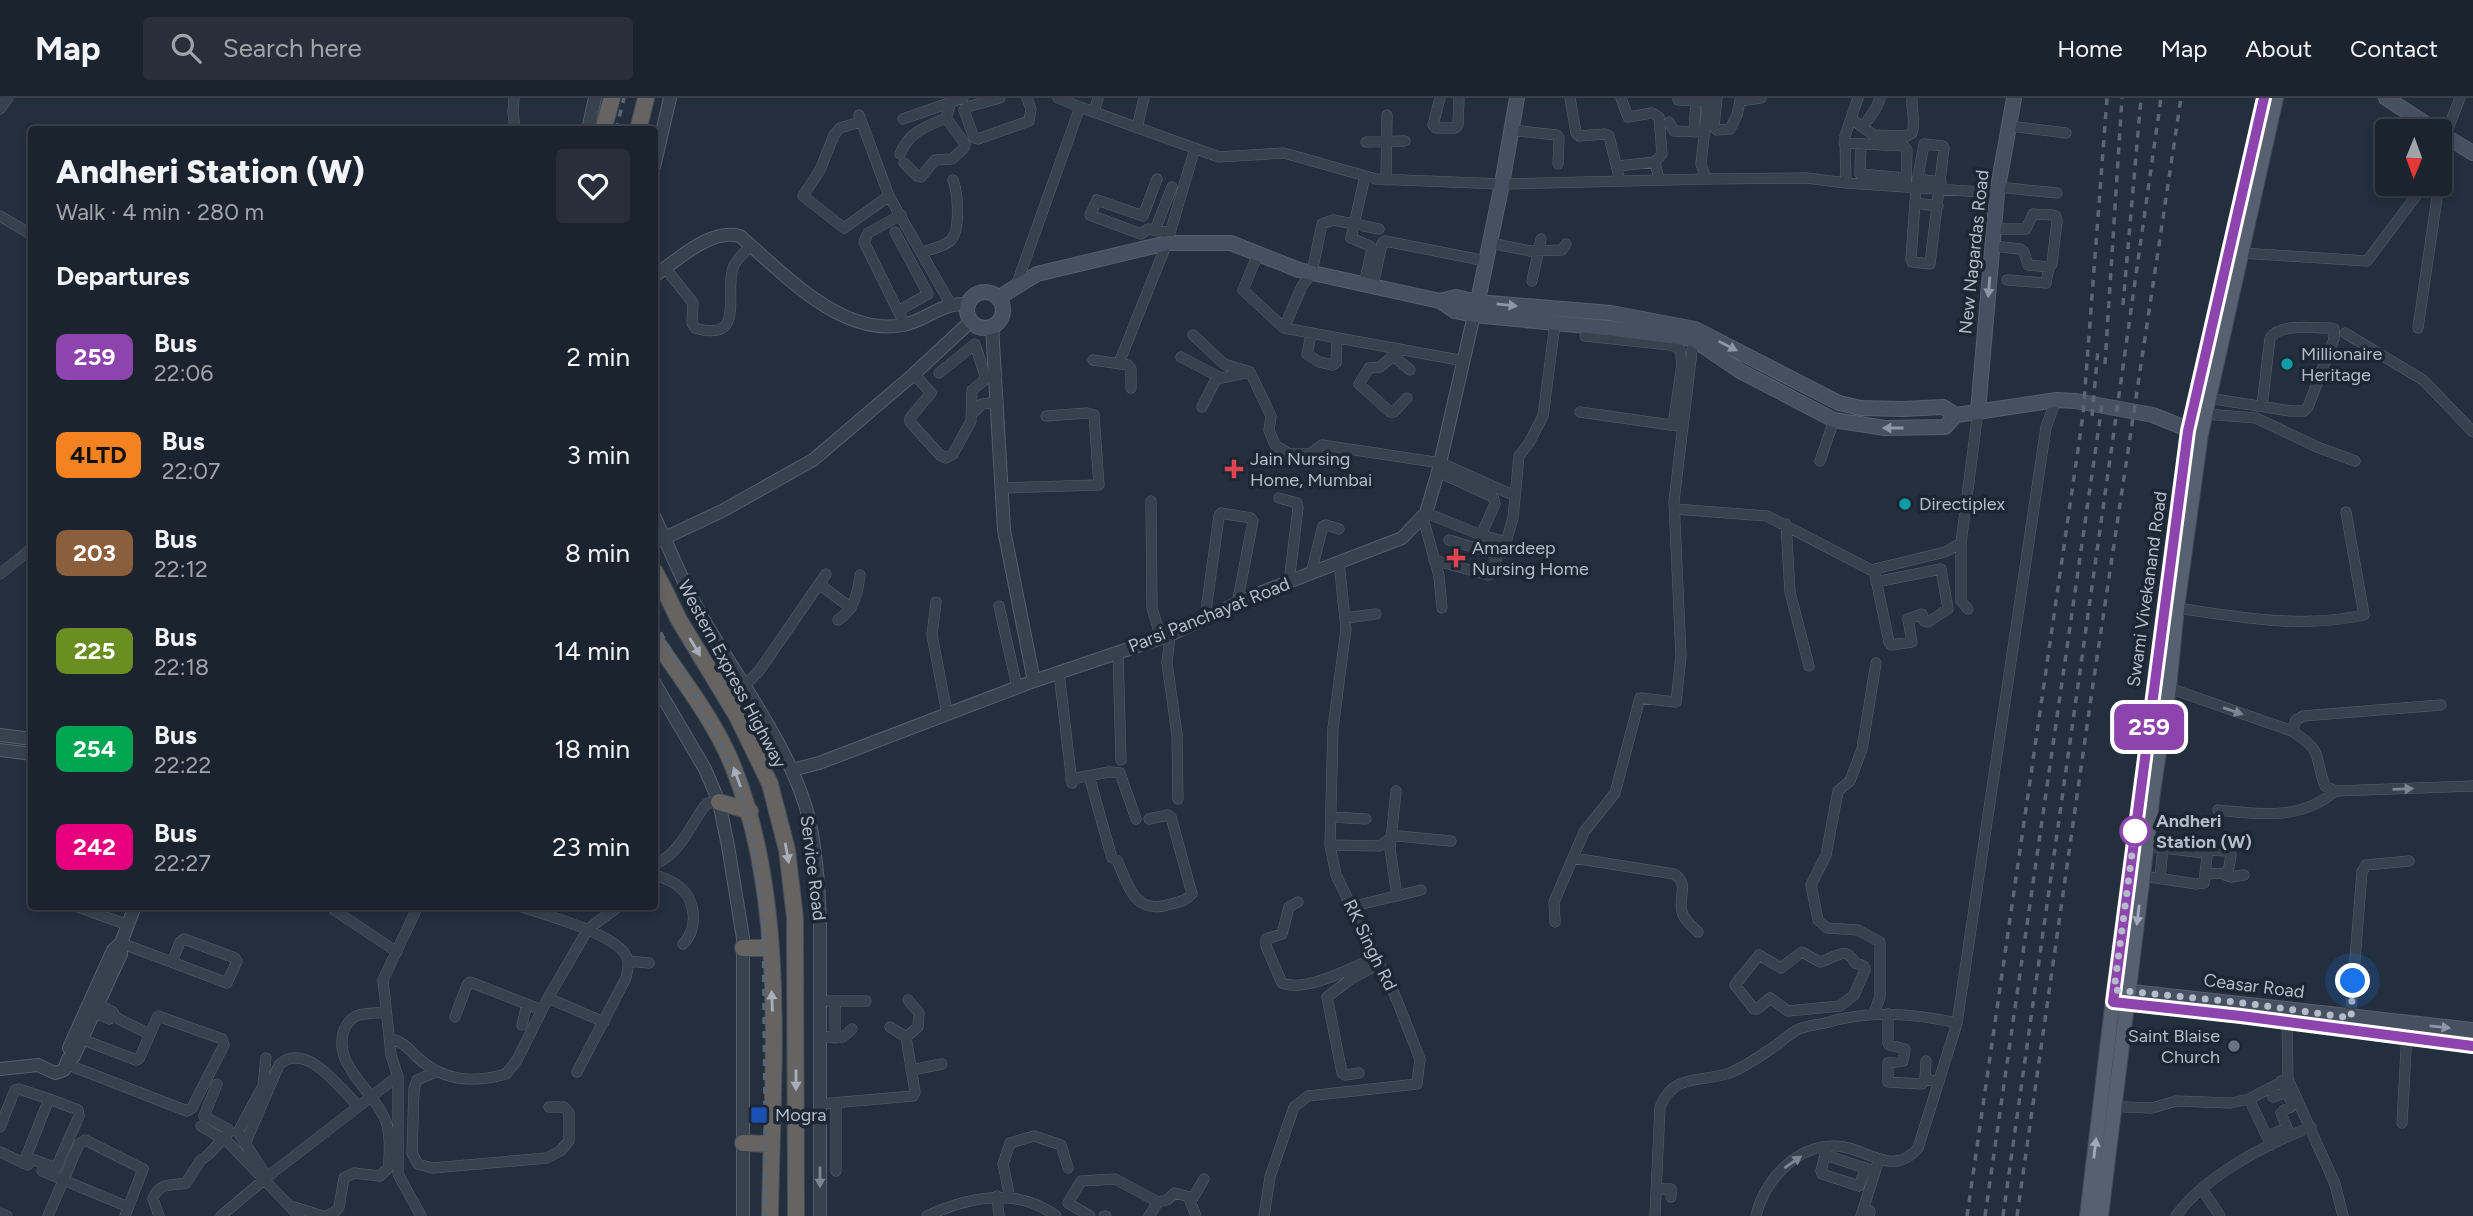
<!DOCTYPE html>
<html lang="en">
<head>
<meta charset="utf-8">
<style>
  :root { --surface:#1b232e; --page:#282f3a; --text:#f1f3f6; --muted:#a0a4aa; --line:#39404a }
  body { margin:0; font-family:Figtree,sans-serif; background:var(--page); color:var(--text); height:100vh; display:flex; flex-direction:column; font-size:26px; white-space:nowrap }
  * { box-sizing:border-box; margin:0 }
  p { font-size:23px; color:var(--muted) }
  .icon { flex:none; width:38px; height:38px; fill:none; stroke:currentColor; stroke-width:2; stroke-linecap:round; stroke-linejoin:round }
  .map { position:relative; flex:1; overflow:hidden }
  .sheet { position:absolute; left:28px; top:28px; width:630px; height:784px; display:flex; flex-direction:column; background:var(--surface); border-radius:7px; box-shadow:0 4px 10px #0003,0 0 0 2px var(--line) }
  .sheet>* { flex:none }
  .badge { padding:0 14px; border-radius:10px; font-size:24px; line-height:46px }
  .needle { width:46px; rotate:181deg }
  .controls { position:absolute; left:2375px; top:21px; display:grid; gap:14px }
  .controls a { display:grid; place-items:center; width:77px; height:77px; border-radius:7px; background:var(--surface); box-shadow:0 4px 10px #0003,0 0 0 2px var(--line); font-size:35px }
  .you { position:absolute; width:35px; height:35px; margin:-18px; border:5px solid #fff; border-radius:50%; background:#1a73e8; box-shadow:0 0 0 10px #1a73e833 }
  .map>.badge { position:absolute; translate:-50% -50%; box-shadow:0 0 0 4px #fff }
  h2 { padding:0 28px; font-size:26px; line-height:63px }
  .round { display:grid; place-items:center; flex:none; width:74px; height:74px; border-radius:7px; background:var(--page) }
  .summary { display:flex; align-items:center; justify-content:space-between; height:119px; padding:0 28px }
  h1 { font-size:33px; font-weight:800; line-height:52px }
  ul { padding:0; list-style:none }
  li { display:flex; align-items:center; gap:21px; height:98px; padding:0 28px }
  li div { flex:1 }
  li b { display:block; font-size:26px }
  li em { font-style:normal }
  li .badge { min-width:77px; font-weight:700; text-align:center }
  header { display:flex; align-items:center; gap:42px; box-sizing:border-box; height:98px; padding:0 35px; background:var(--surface); border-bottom:2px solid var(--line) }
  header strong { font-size:33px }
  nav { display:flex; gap:38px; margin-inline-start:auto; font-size:24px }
  .search { width:490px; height:63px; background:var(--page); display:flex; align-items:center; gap:18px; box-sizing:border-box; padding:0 24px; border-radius:7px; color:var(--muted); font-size:26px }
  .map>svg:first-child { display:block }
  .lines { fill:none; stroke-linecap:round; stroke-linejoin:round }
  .minor-casing { stroke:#565f6c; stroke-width:11 }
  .tertiary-casing { stroke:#565f6c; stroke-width:14 }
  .secondary-casing { stroke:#565f6c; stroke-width:16 }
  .primary-casing { stroke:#414a57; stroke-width:16 }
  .trunk-casing { stroke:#434c59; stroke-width:18 }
  .minor { stroke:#38414e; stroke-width:10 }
  .tertiary { stroke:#38414e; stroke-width:12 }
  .secondary { stroke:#465061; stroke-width:14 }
  .primary { stroke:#56606e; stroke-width:14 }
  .trunk { stroke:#656462; stroke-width:16 }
  .rail { stroke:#5a6575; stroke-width:3.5; stroke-dasharray:7 7; stroke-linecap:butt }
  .trunk-bridge-casing { stroke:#434c59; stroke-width:18; stroke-linecap:butt }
  .trunk-bridge { stroke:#656462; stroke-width:16 }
  .oneway { fill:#8e96a5 }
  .oneway2 { fill:#a8afba }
  .oneway3 { fill:#7c8592 }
  .oneway4 { fill:#a1aab7 }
  .line-casing { stroke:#fff; stroke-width:16 }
  .line { stroke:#8e44ad; stroke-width:10 }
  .walk { stroke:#b4bcc9; stroke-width:7; stroke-dasharray:0 12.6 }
  .culture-dot { fill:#0f9aa8; stroke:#1d2633; stroke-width:2.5 }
  .health-dot { fill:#e0444e; stroke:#1d2633; stroke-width:2.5 }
  .stop-dot { fill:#fff; stroke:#8e44ad; stroke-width:3.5 }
  .worship-dot { fill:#6b7280; stroke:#1d2633; stroke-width:2.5 }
  .transit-dot { fill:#1a4fb4; stroke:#1d2633; stroke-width:2.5 }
  .labels { text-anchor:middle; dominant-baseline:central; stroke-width:7; stroke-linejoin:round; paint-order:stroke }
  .street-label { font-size:18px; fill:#b4bcc9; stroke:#1d2633 }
  .poi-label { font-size:18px; fill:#b4bcc9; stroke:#1d2633; text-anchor:start }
  .stop-label { font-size:18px; font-weight:bold; fill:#b4bcc9; stroke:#1d2633; text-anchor:start }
</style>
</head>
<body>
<header>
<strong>Map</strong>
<div class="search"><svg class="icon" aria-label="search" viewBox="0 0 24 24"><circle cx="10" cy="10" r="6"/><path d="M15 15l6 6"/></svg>Search here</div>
<nav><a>Home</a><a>Map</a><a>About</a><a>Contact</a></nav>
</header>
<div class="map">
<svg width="2473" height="1118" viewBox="0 0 2473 1118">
  <rect width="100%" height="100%" fill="#242f3e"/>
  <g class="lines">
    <defs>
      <path id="minor" d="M514,0L513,14L515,32
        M1000,0L967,9L964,12L974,40L978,41L1029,23L1031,11L1027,0
        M1058,0L1080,9
        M1440,0L1433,27L1436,30H1455L1458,27L1459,0
        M1570,0L1576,35L1579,38L1605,36L1609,38L1620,83
        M1621,0L1628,19L1652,15L1659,19L1662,56L1655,64L1659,82
        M1708,0L1701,66L1706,81L1807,80L1846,85L1997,95
        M1717,0L1714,29L1717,32L1730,31L1737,17L1740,3L1761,0
        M1678,2L1700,3
        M0,11L8,0
        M1094,14L1098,0
        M859,17L889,98L951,207
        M903,21L963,0
        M1851,21L1874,37L1907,38L1912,35C1916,24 1911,12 1912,0
        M860,24L840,30L834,37L820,72L803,98L844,130L889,98
        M1669,24L1674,33L1705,34
        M2009,28L2066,35
        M1863,29C1869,19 1878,11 1880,0
        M1137,30L1144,0
        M1511,32L1557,37L1559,40L1558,66
        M1694,34L1696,3
        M1366,44L1405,43
        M1844,45L1904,48L1907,52L1906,89
        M1861,46L1860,76L1906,80
        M1924,46L1943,48L1944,50L1930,166L1912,164L1911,161L1916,90Z
        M900,56C909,34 925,29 946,20L951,4
        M904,65L917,78L921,79L935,62L952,61L964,50L965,46L946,20
        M1618,68L1655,64
        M1157,81L1143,118L1097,102L1090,117L1141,136L1148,131L1170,135
        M1917,81L1941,84
        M1386,82L1387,17
        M2440,82L2445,38L2460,0
        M1846,85L1845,38L1858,0
        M1998,89L2057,95
        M1915,105L1938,108
        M901,117L868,135L864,144L905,227
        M0,118L32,137
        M1379,131L1333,122L1322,126L1312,174L1302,188L1284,230L1464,263
        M1155,132L1172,89
        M895,134L928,196L898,213
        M1490,145L1530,153L1562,152L1566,146
        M1993,148L2020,151L2024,154L2028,167L2049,169L2052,166L2057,123L2056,118L2053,117L2033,116L2026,131H1994
        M923,154C931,151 943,149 950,143C961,133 958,95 953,82
        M2242,155L2367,163L2425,86
        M1258,156L1243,192L1284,230
        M666,171L693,205L692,225L695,230C747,245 724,195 733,170C736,161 745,154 751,148
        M2007,182L2046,185L2049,169
        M1532,183L1541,141
        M1364,186L1372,151L1370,148L1351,140L1365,78
        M1016,188L1080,9L1219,59L1284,55L1376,81L1502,86L1706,81
        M1373,188L1382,145L1385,143L1486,163
        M2418,230L2439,86
        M2345,235L2423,282L2473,334
        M1193,237L1224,266L1250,274L1271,318L1269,332L1275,347L1289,356H1310L1322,347L1441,365L1515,398
        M1311,237L1307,256L1319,264L1333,267L1336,265L1337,241
        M1585,238L1670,247L1680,251L1682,266L1673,327
        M1400,252L1380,269L1369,270L1359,286L1390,314H1394L1407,300
        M1393,258L1410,272
        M1181,259L1221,280L1250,274
        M1093,262L1128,267L1131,271V290
        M1119,265L1167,145L1195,50
        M939,275L975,246L986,281
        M914,276L931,295L910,320V324L940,357L946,360L953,356L971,323L972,292L986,281L997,277
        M2208,300L2290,313H2304L2308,309L2334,241V231L2330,230C2312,230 2281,225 2270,240L2262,308
        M1202,309L1217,279
        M1580,314L1678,328
        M973,315L982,306L998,304
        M2204,316L2256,320L2317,349L2355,363
        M1820,363L1834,322
        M1002,390L1099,387L1094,317L1087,315L1046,318
        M1279,400L1297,405L1298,410L1289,484
        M1151,403L1152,510L1161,540
        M1675,411L1767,418L1871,472L1945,454L1961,445L1978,313
        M1426,415L1481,437L1495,406L1493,399L1438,374
        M1423,420L1439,478L1442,510
        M1786,426L1790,494L1809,568
        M1481,437L1506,444L1513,420L1519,358L1529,345L1543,318L1555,226
        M1961,445V503L1968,511
        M1434,462L1488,477L1491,476L1497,459L1496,456L1449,442
        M1874,472L1889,544L1891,547L1912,544L1908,521L1922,516L1924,523L1928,524L1948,511L1941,471L1876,484
        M1311,475L1323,428L1326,427L1339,431
        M0,476L32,450
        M819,486L851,510
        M936,504L932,537L947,615
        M999,508L1017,589
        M2177,510C2239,519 2301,531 2364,517L2346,414
        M1205,520L1219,418L1221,415L1251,420L1253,423L1237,506
        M1345,520L1376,516
        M838,522C854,512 858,495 860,477
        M1170,537L1167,565L1177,637L1178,701
        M1118,554L1121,662
        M1059,575L1072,685
        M745,587L759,573L826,476
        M2169,590L2292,633C2325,655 2313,656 2325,688L2335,693L2473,688
        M2292,633L2296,622L2303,618L2441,607
        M1089,678L1112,760L1117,762C1129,789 1135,818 1171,806C1179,804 1186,803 1192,796L1171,719L1168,717L1149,721
        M1071,681L1109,674L1120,675L1136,721
        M1396,693L1390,751L1397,798
        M2218,712C2259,716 2301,723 2335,693
        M1331,719L1366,721
        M1330,747L1380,748L1393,738H1398L1451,743
        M2204,755L2207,752L2228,753L2231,757L2228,775L2206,776
        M1573,760L1674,776C1691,786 1676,801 1683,817C1686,823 1693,829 1698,834
        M656,766C679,755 689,731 703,710L708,705L719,704
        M656,777C663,780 671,782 677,787C696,800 699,830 683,846
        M2225,777L2231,779L2244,777
        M2143,778L2196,786L2204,785L2207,758L2204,755L2147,748
        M2160,780L2163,750
        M1298,804L1289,809L1282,836L1266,841V848L1282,885C1305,895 1354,869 1376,859
        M75,808L128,827
        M418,808L383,882L391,957L398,979V1076L421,1118
        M519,808C542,816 624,837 628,863C629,868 627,875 626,880L577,974
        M1350,809L1421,792
        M334,812L397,854
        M1555,824L1554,804L1584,734L1615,695L1640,600L1676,604L1681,558L1674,403L1694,236
        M121,845L227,885L237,863L235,860L184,841L180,844L172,864
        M1802,854L1820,864C1834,861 1846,846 1855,865L1864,868L1865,872L1854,897L1840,908L1788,913L1770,900L1757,911H1754L1735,887L1759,857L1781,870Z
        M628,863L649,865
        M548,900L604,924
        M820,903H866
        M835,903V940
        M94,905L113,914L115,919L109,921L94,915
        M1874,915L1880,899V844L1858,832L1827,830L1818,822L1811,787L1826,757L1838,693L1850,683L1862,651L1876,565
        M1888,916V945L1889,947L1905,951L1903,963L1888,965V984L1922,986L1925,981L1939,984
        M115,919L145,934
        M455,919L467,887L470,884L542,912
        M2287,920L2288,981L2335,1086L2343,1118
        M2350,924L2362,774L2366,767L2409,763
        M522,927L527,906
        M890,929L906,939
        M820,939H843L852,931
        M390,940C403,944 408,950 417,959C443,984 474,985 506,976L517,962L548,900L588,831L619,808
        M266,960L263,988L238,1034L267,1079
        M66,966L187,1013L192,1010L224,947L222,941L158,918L139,961L136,962L76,939
        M911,972L942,966
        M436,974L417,982L414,991L412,1055L418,1066L432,1070L547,1060L560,1053L569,1043V1015L564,1009H549
        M1359,975L1345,977L1342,975L1327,899L1352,880L1379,866
        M1925,981L1926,963
        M2281,983L2292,1005L2291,1009L2284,1012
        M2273,999L2286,994
        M2249,1001L2271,1047
        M820,1006L913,998L915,994L906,939L918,929L919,915L908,902
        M2124,1009L2152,1010L2176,1003L2231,1005L2249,1001L2288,981
        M2281,1015L2290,1037
        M2402,1025L2407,934
        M201,1028L228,1044L299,1118
        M0,1029L15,992L19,991L49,1001
        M2267,1038L2287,1030
        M245,1046L279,967C305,942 340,990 358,1008
        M1827,1049L1821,1073L1822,1076L1859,1088L1866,1070
        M0,1054L28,1067
        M1825,1057L1871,1072
        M23,1065L26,1059L49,1001L78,1012L79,1018L56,1070L26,1059
        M42,1073L128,1109
        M836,1073V1006
        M1656,1091H1671V1099
        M2202,1091L2220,1118
        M997,1098L999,1118
        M1010,1100L1003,1066L1010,1045L1034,1038L1061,1047L1068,1070
        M1189,1100L1196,1118
        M294,1109L323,1118
        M0,1115L7,1118
        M48,1118L79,1046L85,1042L143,1071L125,1118
        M159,1118L153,1101C159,1084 171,1088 186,1085L200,1063L209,1056L229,1034L228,1031L204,1018L217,986
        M221,1118L267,1079L398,978
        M327,1118L336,1113L339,1109L344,1080L354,1075L380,1078L388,1070C390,1059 390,1039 387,1027C378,995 331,968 344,932C347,925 352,919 359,917C367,915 378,915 386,914
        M927,1118C968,1099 1016,1088 1056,1118
        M1090,1118L1068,1105L1081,1083L1115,1081L1158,1104
        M1104,1118H1106
        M1149,1118L1158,1104L1167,1102L1175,1095L1193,1100L1204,1081
        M1264,1118L1270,1079L1294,1009L1308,998L1417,986L1420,961L1396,900L1336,777L1330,747L1333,630L1346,531L1339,464
        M1655,1118L1660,1009C1675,973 1702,986 1732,974C1748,967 1763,956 1778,946C1784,941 1792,934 1799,931C1808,927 1817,927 1825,925C1870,912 1912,915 1957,925
        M1756,1118C1764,1080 1803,1041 1844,1049C1872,1054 1894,1078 1918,1050L1957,925L2046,329L2056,302
        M1861,1118L1879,1061
        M1869,1118L1870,1113
        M2176,1118C2206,1077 2265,1047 2311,1029"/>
      <path id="tertiary" d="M588,32L595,0
        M654,69L670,0
        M654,178C678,162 710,130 740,138C783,175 841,239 903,227C921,224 936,210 953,207C958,206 964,206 969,206
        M992,228L1004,432L1034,583
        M654,418C670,451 684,488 702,519C737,580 793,653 809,721C817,755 819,792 820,827V1118
        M654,445L722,413L813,362L914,276L971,223
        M654,584L705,671L719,704L728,748L743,840V1118
        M0,637L32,641
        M0,652L32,656
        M792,672L819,665L1034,583L1170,537L1257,496L1402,440L1426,415L1438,374L1474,217
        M69,950L113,852L121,845
        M0,971L38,967L55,975L64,972L68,961L74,958L121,856V845L135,808"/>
      <path id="secondary" d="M2386,0L2437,33
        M2440,35L2473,55
        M967 212a18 18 0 1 1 36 0a18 18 0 1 1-36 0Z
        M998,200L1037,176L1167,145H1231L1299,172L1440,203L1455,213L1474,217L1607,230L1693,241L1740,273L1834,322L1885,330L1945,329L1956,317
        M1440,203L1456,199L1477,204L1611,215L1695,231L1839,305L1861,310L1903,311L1943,309L1956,317L2056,302L2076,303L2153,317L2200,336
        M1476,212L1502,86L1517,0
        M1978,313L1997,95L2014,0
        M2114,892L2473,932
        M2117,904L2241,918L2473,948"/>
      <path id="primary" d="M2087,1118L2114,892L2188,333L2264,0
        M2101,1118L2154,687L2169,590L2177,510L2201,336L2276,0"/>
      <path id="trunk" d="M603,32L612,0
        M638,32L646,0
        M663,489L679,522L737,618L770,686L787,752L795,820L796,1118
        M654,540C682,582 716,624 734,671C788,807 772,974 770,1118
        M719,704L750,713
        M743,850H770
        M743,1045L771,1046"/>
    </defs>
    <use href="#minor" class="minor-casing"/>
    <use href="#tertiary" class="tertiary-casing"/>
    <use href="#secondary" class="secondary-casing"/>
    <use href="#primary" class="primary-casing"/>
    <use href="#trunk" class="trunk-casing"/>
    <use href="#minor" class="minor"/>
    <use href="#tertiary" class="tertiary"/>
    <use href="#secondary" class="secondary"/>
    <use href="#primary" class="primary"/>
    <use href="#trunk" class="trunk"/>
    <path class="rail" d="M616,32L624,0
      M2123,207L2141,0
      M2105,266L2122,0
      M2092,318L2098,252
      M654,522L724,652L747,716L763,806L766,1118
      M1967,1118L2083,317L2107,0
      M1985,1118L2102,307
      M2003,1118L2161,0
      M2017,1118L2092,593L2181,0"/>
    <defs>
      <path id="trunk-bridge" d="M654,472L663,489"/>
    </defs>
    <use href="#trunk-bridge" class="trunk-bridge-casing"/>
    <use href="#trunk-bridge" class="trunk-bridge"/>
  </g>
  <defs><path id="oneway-solid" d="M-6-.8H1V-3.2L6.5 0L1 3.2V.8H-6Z" transform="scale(1.75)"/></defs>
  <g class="oneway">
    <use href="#oneway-solid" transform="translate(1989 189) rotate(95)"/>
    <use href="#oneway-solid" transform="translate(1507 207) rotate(6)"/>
    <use href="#oneway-solid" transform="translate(1728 248) rotate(27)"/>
    <use href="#oneway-solid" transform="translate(1893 330) rotate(-180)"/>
    <use href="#oneway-solid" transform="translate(2440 929) rotate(6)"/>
  </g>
  <g class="oneway2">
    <use href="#oneway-solid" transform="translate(695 549) rotate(59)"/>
    <use href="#oneway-solid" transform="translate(737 679) rotate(-110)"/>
    <use href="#oneway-solid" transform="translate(787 755) rotate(80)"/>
    <use href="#oneway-solid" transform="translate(772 903) rotate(-92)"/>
    <use href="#oneway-solid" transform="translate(796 982) rotate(90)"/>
  </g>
  <g class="oneway3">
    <use href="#oneway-solid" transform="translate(2233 613) rotate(19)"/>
    <use href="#oneway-solid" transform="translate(2403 691) rotate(-2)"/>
    <use href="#oneway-solid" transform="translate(1793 1064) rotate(-35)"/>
    <use href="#oneway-solid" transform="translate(820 1079) rotate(90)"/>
  </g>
  <g class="oneway4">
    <use href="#oneway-solid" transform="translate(2138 817) rotate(97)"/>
    <use href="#oneway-solid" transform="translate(2095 1050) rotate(-83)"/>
  </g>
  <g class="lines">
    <defs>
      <path id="line" d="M2264,0L2188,333L2113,904L2241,918L2473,948"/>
    </defs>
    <use href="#line" class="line-casing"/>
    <use href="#line" class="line"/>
    <path class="walk" d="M2135,733L2114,892L2244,905L2351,920L2353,883"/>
  </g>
  <g class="culture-dot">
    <circle cx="2287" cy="266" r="7"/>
    <circle cx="1905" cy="406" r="7"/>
  </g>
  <g class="health-dot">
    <path d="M1230.5 360.5h7v7h7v7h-7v7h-7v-7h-7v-7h7z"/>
    <path d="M1452.5 449.5h7v7h7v7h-7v7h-7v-7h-7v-7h7z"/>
  </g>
  <circle class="stop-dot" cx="2135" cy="733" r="14"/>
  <circle class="worship-dot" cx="2234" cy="948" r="7"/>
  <rect class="transit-dot" x="750" y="1008" width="18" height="18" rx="3.5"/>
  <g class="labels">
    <g class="street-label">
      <text transform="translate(1974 154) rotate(-84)">New Nagardas Road</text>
      <text transform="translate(2147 491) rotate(-82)">Swami Vivekanand Road</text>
      <text transform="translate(1209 517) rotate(-22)">Parsi Panchayat Road</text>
      <text transform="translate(732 576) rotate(62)">Western Express Highway</text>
      <text transform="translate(813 770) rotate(83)">Service Road</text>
      <text transform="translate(1370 847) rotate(64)">RK Singh Rd</text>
      <text transform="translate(2254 888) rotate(7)">Ceasar Road</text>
    </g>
    <g class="poi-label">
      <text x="2301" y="256">Millionaire<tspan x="2301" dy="21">Heritage</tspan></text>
      <text x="1250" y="361">Jain Nursing<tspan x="1250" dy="21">Home, Mumbai</tspan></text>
      <text x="1919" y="406">Directiplex</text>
      <text x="1472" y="450">Amardeep<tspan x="1472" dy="21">Nursing Home</tspan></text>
      <text x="2220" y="938" text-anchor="end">Saint Blaise<tspan x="2220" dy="21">Church</tspan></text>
      <text x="775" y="1017">Mogra</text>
    </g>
    <g class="stop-label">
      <text x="2156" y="723">Andheri<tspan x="2156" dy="21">Station (W)</tspan></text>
    </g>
  </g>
</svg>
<div class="controls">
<a><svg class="needle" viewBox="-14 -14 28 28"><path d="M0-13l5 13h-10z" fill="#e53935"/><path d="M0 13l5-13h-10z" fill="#a0a4aa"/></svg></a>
</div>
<div class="you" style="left:2353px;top:883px"></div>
<b class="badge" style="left:2149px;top:629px;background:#8e44ad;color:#fff">259</b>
<section class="sheet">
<div class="summary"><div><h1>Andheri Station (W)</h1><p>Walk · 4 min · 280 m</p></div><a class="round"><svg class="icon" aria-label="heart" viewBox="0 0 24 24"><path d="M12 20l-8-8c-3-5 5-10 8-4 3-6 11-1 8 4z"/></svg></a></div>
<h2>Departures</h2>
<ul>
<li><span class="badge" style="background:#8e44ad;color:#fff">259</span><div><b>Bus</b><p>22:06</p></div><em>2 min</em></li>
<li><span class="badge" style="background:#f58220;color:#111">4LTD</span><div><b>Bus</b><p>22:07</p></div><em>3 min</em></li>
<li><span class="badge" style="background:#8b5e3c;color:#fff">203</span><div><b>Bus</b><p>22:12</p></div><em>8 min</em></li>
<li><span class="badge" style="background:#6b8e23;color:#fff">225</span><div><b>Bus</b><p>22:18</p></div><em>14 min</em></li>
<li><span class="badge" style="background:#00a651;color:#fff">254</span><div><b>Bus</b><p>22:22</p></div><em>18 min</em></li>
<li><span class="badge" style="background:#e6007e;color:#fff">242</span><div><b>Bus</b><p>22:27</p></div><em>23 min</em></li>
</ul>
</section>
</div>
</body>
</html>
